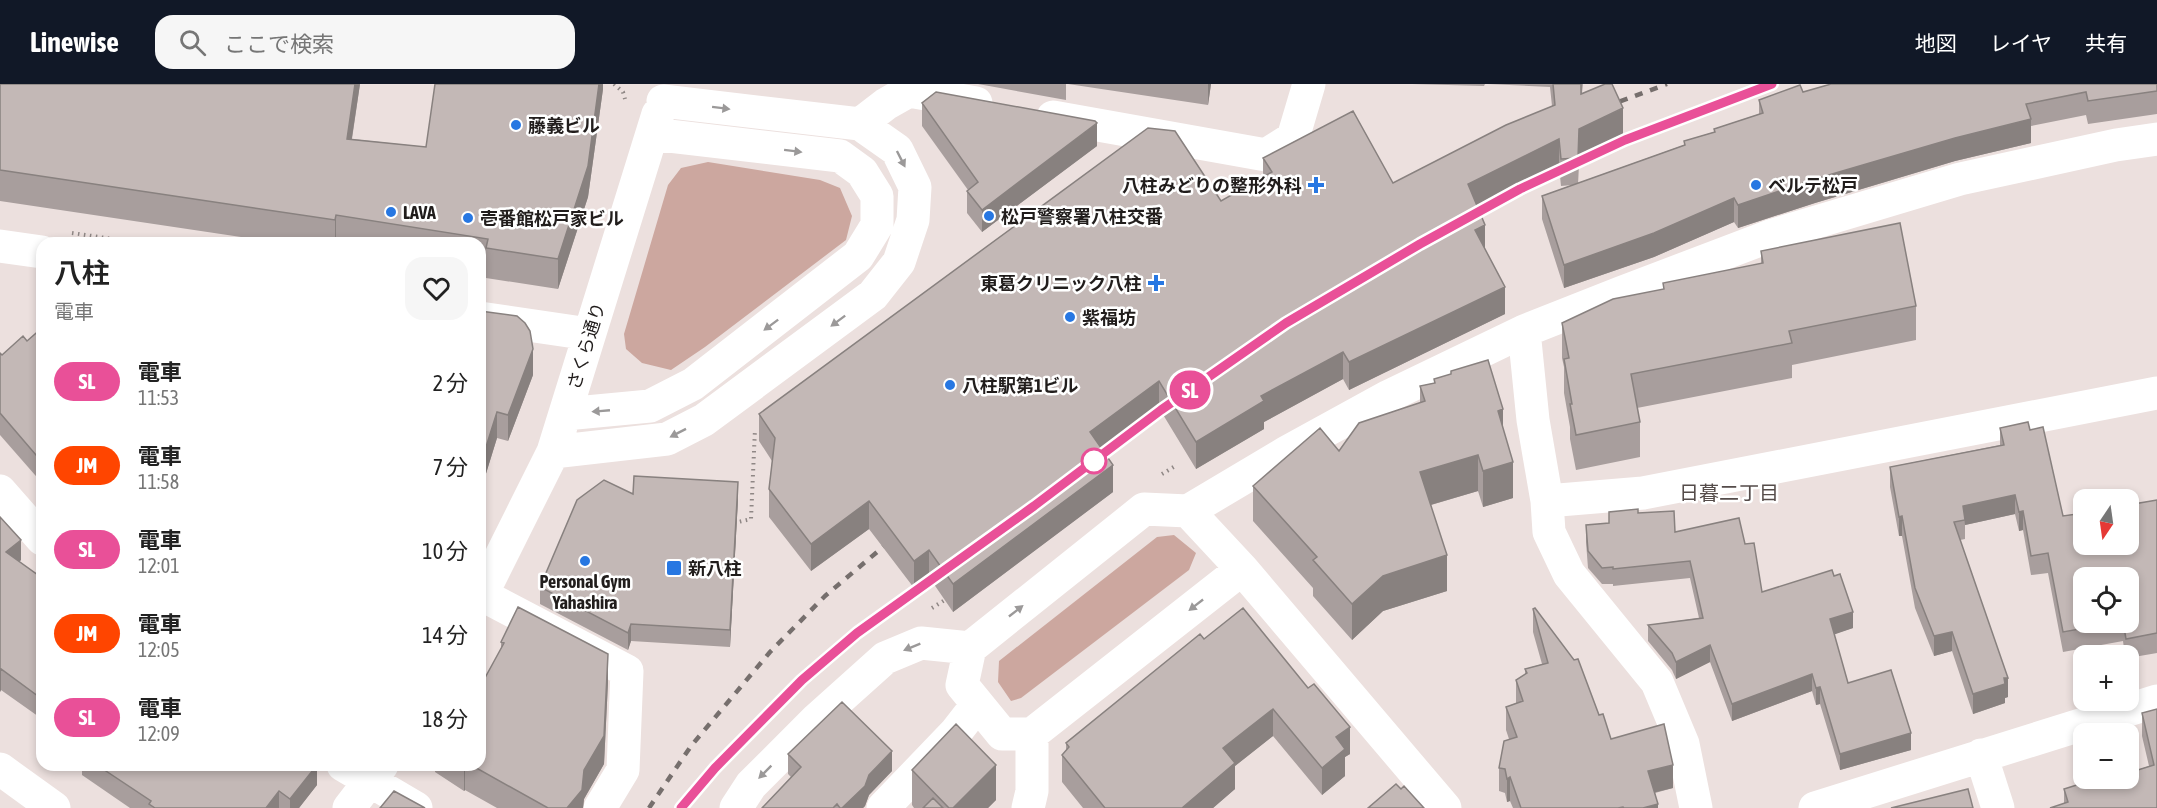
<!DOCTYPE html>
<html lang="ja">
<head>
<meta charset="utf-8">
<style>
  :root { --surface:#fff; --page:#f6f6f6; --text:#222; --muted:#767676; --accent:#111827 }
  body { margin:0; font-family:"Asap Condensed","Noto Sans JP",sans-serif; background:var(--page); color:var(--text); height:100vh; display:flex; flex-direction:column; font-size:22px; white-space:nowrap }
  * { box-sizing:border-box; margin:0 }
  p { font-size:20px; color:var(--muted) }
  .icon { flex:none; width:33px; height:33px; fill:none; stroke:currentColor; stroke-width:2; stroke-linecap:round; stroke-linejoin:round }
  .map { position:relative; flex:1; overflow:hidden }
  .drawer { position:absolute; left:36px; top:153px; width:450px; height:534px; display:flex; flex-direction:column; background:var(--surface); border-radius:18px; box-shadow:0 3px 9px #0003 }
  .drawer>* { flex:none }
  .badge { padding:0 12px; border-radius:20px; font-size:21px; line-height:39px }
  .needle { width:39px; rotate:193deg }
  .buttons { position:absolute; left:2073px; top:405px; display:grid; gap:12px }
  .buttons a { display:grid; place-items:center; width:66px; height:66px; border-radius:12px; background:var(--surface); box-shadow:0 3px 9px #0003; font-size:30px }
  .map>.badge { position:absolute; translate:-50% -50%; box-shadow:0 0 0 3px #fff }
  .round { display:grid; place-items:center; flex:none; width:63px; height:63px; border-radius:18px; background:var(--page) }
  .headline { display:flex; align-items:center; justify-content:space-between; height:102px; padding:0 18px }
  h1 { font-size:28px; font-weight:600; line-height:45px }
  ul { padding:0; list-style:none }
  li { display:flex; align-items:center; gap:18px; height:84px; padding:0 18px }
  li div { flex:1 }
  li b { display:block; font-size:22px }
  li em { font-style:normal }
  li .badge { min-width:66px; font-weight:700; text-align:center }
  header { display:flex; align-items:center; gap:36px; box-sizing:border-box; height:84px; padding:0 30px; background:var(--accent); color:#fff }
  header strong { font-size:28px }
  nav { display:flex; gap:33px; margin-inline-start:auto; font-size:21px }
  .search { width:420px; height:54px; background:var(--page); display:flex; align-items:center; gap:15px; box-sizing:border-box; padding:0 21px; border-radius:18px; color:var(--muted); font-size:22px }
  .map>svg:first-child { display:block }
  .green { fill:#cca79f }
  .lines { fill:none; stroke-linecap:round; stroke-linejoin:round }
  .path { stroke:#8f8785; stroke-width:4; stroke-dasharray:1.5 4.5; stroke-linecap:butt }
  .minor { stroke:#fff; stroke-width:33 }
  .rail { stroke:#766f6d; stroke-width:4.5; stroke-dasharray:8 8; stroke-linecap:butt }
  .wall { fill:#a89e9d; fill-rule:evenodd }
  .shaded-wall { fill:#88817f }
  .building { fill:#c3b8b6; stroke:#88817f; stroke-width:1.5 }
  .oneway { fill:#9b9999 }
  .line-casing { stroke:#fff; stroke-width:14 }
  .line { stroke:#e95098; stroke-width:9 }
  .poi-dot { fill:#2777e2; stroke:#fff; stroke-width:2 }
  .stop-dot { fill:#fff; stroke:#e95098; stroke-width:3 }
  .labels { text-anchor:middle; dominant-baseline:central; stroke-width:5; stroke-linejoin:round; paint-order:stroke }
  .poi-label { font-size:18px; font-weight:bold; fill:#211d1c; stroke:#fff; text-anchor:start }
  .street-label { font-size:18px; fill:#211d1c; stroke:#fff }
  .neighbourhood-label { font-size:20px; fill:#554c4a; stroke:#fff }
</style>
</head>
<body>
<header>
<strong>Linewise</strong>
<div class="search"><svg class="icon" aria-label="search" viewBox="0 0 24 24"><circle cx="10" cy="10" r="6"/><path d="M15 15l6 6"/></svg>ここで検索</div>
<nav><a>地図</a><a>レイヤ</a><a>共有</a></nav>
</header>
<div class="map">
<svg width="2157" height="724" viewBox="0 0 2157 724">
  <rect width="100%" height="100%" fill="#ece0de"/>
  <path class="green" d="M708,78L820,96L840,104L852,132L846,156L705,263L671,286L642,279L626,265L624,250L668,101L681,84Z
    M1174,451L1196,469L1189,486L1021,614L1011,617L998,598L999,577L1157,453Z"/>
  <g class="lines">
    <path class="path" d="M614,0L623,8L625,15
      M72,149L140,159
      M1162,390L1177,381
      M734,439L751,435L755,345
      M932,524L948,514"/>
    <path class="minor" d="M1053,33L1266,71L1293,54L1309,0
      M860,40L886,20L909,7L976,19
      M0,162L42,168
      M480,234L589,250
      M1524,247L1533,336L1547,417L1549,448L1569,490L1657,598L1683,660L1696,724
      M565,330L650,322L693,300L858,172L877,141V112L862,88L840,72L652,50
      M553,368L667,355L704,336L873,211L899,178L913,136L915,103L897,66L860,40L663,17
      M0,407L42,455
      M1547,417L1643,409L2157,309
      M1188,427L1287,368L1389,312L1524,247L1620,209L1773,151L1960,95L2116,61L2157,55
      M1242,485L1032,650H1002L962,601L970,564L1144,425L1188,427L1242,485L1445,724
      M482,511L627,587L623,686L600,724
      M480,514L553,368L658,30
      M1981,671L1998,724
      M343,681L416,724
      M0,685L54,724
      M349,724L382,681
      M736,724L751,701L817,635L885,574L921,559L970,564
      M883,724L956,648L977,621
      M1028,724L1032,707V650
      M1815,724L2157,617"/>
    <path class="rail" d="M1605,23L1667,0
      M1465,135L1520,105L1625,56L1772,0
      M1091,379L1173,318
      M649,724L691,662L770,568L825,512L896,452
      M681,724C734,661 792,600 857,548C885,526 914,506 943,486"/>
  </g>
  <path class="wall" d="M0,0H360L352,55L426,63L603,0V5L588,113L558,205L486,194V186L480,185V159H282L0,117Z
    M978,0H1066V16Z
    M1068,0H1211L1208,21Z
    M1412,0H1485L1484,2Z
    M1487,0H1583L1582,9L1623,51L1579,72L1578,99L1684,61V57L1714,48V45L1759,30V16L1803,8L2157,0V30L2088,40L2086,31L2031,42V59L1955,77L1815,119L1738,144L1734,138L1654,173L1564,204L1542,135V112L1572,101L1561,102L1559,82L1477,123L1485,165L1505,230L1349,306L1343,295L1264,338V345L1196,385L1159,324L1103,366L1113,408L953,528L929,493L914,504L869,445L811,487L769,433V405L772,377L759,357V330L1221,117L1263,93V74L1393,99L1552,22L1550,3Z
    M922,19L1097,62L982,148L967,129V107L968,106L922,42Z
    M1761,167L1916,222V256L1792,281V294L1637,324L1640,338V373L1576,386L1570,355V343L1564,309V283L1562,274V239L1663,205L1761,180Z
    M480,227L533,291L508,357L497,354L480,409Z
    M42,244V399L0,351V269L2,271L27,257Z
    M1434,295L1503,344L1513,414L1483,423L1478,407L1431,421L1447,507L1383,527L1352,556L1313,512V504L1253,437V402L1339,367L1420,319V302L1434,299Z
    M2000,344L2030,346L2063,432L2157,416V569L2128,574V572H2125L2123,557L2063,568L2048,489L2031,491L2023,446L2019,447L2015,430L1965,441V455L1960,456L2008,613L2005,614V619L1973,630L1952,567L1934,572L1915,524L1902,452H1899L1890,403V383L2000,361ZM2084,494L2128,538H2084Z
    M633,410L738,415L730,563L631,557L628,566L540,520V503Z
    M1609,428L1638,429L1675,448L1745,460L1762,508L1853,544L1834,550L1848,599L1911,666L1840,686L1820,620L1816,621L1812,607L1732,637L1710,578L1676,595L1672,586L1648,557V541L1699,534L1690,494L1613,502V500H1602L1588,484L1586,458V441L1609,440Z
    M0,433L21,476L19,478L42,494V635L1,606L0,608Z
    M1533,525L1599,631L1611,655L1673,704L1655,709L1658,724H1513L1510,717L1507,718L1505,709L1499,707V684L1509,655L1506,646V623L1516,619V596L1525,591V585L1542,580L1533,548Z
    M1204,555L1350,670L1345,673V692L1322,711L1273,652L1235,682V705L1213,724H1083L1062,698V671L1066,667V659Z
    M501,558L608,598L604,680L584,715L583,724H497L465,706L464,707L435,688V681H480L501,564Z
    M2157,625V724L2064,719V705L2098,699L2149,682L2142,652V629Z
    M788,670L892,687L869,711L865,722L863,724H762L791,693L788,690Z
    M81,681H317V701L299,724H130L82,691V682Z
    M912,686L996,716L988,724H914L912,721Z"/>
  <path class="shaded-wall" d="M355,0H360L347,86V55Z
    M599,0H603V5L588,113L558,205V175Z
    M1208,0H1211L1208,21Z
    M1623,24V51L1579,72L1578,101L1579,45Z
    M2031,35V59L1955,77L1815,119L1738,144V121L1815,95L1955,54Z
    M1097,39V62L982,148V126Z
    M1559,55V82L1468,127V100Z
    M1734,114V138L1654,173L1564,204V181Z
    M336,131V159H335V136Z
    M1485,141V168L1475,146Z
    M1505,203V230L1349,306V278Z
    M533,265V291L508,357V331Z
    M1343,268V295L1264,338V345L1196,385V358L1261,312Z
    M1159,297V324L1090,375V348Z
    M1503,325V361L1498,327Z
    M497,328V354L480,409V382Z
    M1478,371V407L1420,424V388Z
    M1513,378V414L1483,423V387Z
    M1113,381V408L953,528V500Z
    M738,398V415L730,563V546Z
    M2015,411V430L1965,441L1963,422Z
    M869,417V445L811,487V460Z
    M2023,427V446L2019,447V428Z
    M1902,432V452H1899V433Z
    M21,456V476L6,489V468Z
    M929,466V493L914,504V477Z
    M1447,471V507L1383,527L1352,556V520L1383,492Z
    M1853,528V544L1830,552V535Z
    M631,540V557L628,566V549Z
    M1952,548V567L1934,572V552Z
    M1710,561V578L1676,595V578Z
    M608,570V598L604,680L584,715L583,724H567L584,686Z
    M1,585V606L0,608V587Z
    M1812,590V607L1732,637V620Z
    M2004,594H2008V613L2005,614V619L1973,630V610Z
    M1820,603V620L1816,621V604Z
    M1273,625V652L1235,682V705L1213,724H1182L1223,664Z
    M1350,643V670L1345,673V692L1322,711V684L1336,653Z
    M1911,649V666L1840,686V670Z
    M892,667V687L869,711L865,722L863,724H842L869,691Z
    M317,681V701L299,724H290V715Z
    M464,681H465V706L464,707Z
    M996,681V716L988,724H953Z
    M1673,681V704L1648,710V687Z
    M1510,693V717L1507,718V695Z
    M279,707V724H266Z
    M1658,720V724H1643Z"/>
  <path class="building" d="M0,0H355L347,55L426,63L435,0H599L588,82L558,175L486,164L488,155L336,131L335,136L0,86Z
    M1553,0H1581V10L1605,0H1612L1623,24L1579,45L1578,74L1561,75L1559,55L1468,100L1485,141L1475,146L1505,203L1349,278L1343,268L1261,312L1264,317L1196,358L1159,297L1090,348L1113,381L953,500L929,466L914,477L869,417L811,460L769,405L775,354L759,330L1148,44L1175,47L1221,117L1272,88L1263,74L1353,27L1393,99L1506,41L1555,21Z
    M1831,0H2157V7L2088,17L2086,8L2026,20L2031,35L1955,54L1815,95L1738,121L1734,114L1654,149L1564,181L1542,112L1685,61L1684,57L1715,48L1714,45L1763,29L1759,16L1800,1L1803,8Z
    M936,8L1095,37L1097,39L982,126L967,107L978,98L922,19Z
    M1900,139L1916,222L1789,247L1792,259L1631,290L1640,338L1576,351L1570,320H1572L1564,275L1569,274L1562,239L1613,215L1664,205L1663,199L1763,179L1761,167Z
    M480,227L517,232L525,239L530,247L533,265L508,331L497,328L480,382Z
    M42,244V378L0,329V269L2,271L23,252L27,257Z
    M1488,276L1503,325L1498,327L1513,378L1483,387L1478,371L1420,388L1447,471L1383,492L1352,520L1313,476L1317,473L1253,402L1320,344L1339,367L1359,339L1425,317L1420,302L1435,299L1434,295L1451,290V287Z
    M2028,338L2030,346L2043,343L2063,432L2084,429V460H2128V421L2157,416V549L2126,555L2123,538H2128V494H2084V538H2119L2063,548L2048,469L2031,472L2023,427L2019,428L2015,411L1963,422L1965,436L1954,438L2008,594H2004L2005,600L1973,610L1952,548L1934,552L1915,504L1902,432L1899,433L1890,383L2004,361L2000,344Z
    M634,392L738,398L730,546L631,540L628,549L540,503L577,416L604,396L633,410Z
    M1638,425V429L1674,427L1675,448L1739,434L1745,460L1754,459L1762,508L1832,486L1834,492L1840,490L1853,528L1830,535L1848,599L1891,586L1911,649L1840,670L1820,603L1816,604L1812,590L1732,620L1710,561L1676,578L1672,569L1648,541L1703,534L1690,477L1613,485V483L1602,484L1588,467L1586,441L1609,439V428Z
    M0,433L21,456L6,468L42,494V615L1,585L0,587Z
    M518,523L608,570L604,652L584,686L582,706L567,724H548L471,681H480V603L504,559L501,558Z
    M1243,524L1308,604L1314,600L1350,643L1336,653L1345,665L1322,684L1273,625L1223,664L1235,679L1182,724H1105L1062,671L1069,663L1066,659L1200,550L1204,555Z
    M1535,524L1574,576L1578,575L1599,631L1603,630L1611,655L1664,640L1673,681L1648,687L1658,720L1643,724H1624L1623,723L1618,724H1521L1510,693L1507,695L1505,685L1499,684L1504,657L1517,653L1506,623L1523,617L1516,596L1527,589L1525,585L1548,579L1533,525Z
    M842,618L892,667L869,691L865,702L842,724H840L837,720L833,724H762L801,683L788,670Z
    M2157,625V724H2050L2068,718L2064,705L2096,695L2098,699L2111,694H2128V689L2154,681L2142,629Z
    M956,640L996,681L953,724H949L912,686Z
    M97,681H317L290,715L279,707L266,724H155L149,720L151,717Z
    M1396,700L1401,705L1404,702L1424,724H1368Z
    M1968,705L1973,724H1891Z
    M394,707L425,724H380Z
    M933,714L943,724H923Z"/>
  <defs><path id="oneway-solid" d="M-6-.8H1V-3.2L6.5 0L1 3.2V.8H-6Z" transform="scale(1.5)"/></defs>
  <g class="oneway">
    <use href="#oneway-solid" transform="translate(721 24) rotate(7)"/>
    <use href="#oneway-solid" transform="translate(793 67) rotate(7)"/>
    <use href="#oneway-solid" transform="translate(901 75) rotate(63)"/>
    <use href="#oneway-solid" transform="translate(838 237) rotate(143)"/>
    <use href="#oneway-solid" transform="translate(771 241) rotate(143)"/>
    <use href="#oneway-solid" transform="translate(601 327) rotate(175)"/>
    <use href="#oneway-solid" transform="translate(678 349) rotate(153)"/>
    <use href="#oneway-solid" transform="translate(1196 521) rotate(142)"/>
    <use href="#oneway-solid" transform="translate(1016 527) rotate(-38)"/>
    <use href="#oneway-solid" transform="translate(912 563) rotate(158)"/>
    <use href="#oneway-solid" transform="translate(765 688) rotate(135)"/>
  </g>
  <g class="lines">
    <defs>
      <path id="line" d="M681,724L715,684L802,596L857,549L1034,422L1161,326L1286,239L1420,160L1520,105L1625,56L1772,0"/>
    </defs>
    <use href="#line" class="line-casing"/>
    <use href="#line" class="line"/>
  </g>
  <g class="poi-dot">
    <circle cx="516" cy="41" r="6"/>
    <path d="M1313 92h6v6h6v6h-6v6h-6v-6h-6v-6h6z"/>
    <circle cx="1756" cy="101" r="6"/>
    <circle cx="391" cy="128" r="6"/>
    <circle cx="989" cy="132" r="6"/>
    <circle cx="468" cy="134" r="6"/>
    <path d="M1153 190h6v6h6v6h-6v6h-6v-6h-6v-6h6z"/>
    <circle cx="1070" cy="233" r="6"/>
    <circle cx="950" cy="301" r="6"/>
    <circle cx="585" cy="477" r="6"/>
    <rect x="666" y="476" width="16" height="16" rx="3"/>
  </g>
  <circle class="stop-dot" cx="1094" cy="377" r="12"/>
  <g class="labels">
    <g class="poi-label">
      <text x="528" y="41">藤義ビル</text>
      <text x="1302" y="101" text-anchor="end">八柱みどりの整形外科</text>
      <text x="1768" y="101">ベルテ松戸</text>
      <text x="403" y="128">LAVA</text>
      <text x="1001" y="132">松戸警察署八柱交番</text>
      <text x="480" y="134">壱番館松戸家ビル</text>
      <text x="1142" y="199" text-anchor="end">東葛クリニック八柱</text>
      <text x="1082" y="233">紫福坊</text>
      <text x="962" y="301">八柱駅第1ビル</text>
      <text x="688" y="484">新八柱</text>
      <text x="585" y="497" text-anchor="middle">Personal Gym<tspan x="585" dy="21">Yahashira</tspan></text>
    </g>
    <g class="street-label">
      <text transform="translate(586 262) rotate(-73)">さくら通り</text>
    </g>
    <g class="neighbourhood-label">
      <text x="1729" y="408">日暮二丁目</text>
    </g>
  </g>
</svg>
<div class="buttons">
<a><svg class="needle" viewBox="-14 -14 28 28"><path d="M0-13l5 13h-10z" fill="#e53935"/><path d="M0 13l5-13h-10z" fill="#767676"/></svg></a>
<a><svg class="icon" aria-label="locate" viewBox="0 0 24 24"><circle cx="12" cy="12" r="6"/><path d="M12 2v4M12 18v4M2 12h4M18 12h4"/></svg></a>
<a>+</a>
<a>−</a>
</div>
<b class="badge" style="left:1190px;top:306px;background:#e95098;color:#fff">SL</b>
<section class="drawer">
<div class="headline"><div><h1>八柱</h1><p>電車</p></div><a class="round"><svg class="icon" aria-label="heart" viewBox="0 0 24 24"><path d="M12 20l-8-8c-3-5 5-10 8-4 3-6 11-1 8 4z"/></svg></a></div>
<ul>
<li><span class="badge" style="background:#e95098;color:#fff">SL</span><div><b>電車</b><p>11:53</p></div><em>2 分</em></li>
<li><span class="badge" style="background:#ff4500;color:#fff">JM</span><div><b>電車</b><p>11:58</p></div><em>7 分</em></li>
<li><span class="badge" style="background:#e95098;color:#fff">SL</span><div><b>電車</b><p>12:01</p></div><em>10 分</em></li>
<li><span class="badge" style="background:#ff4500;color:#fff">JM</span><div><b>電車</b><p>12:05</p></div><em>14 分</em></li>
<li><span class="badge" style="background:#e95098;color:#fff">SL</span><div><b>電車</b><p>12:09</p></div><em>18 分</em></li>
</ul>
</section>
</div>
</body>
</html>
